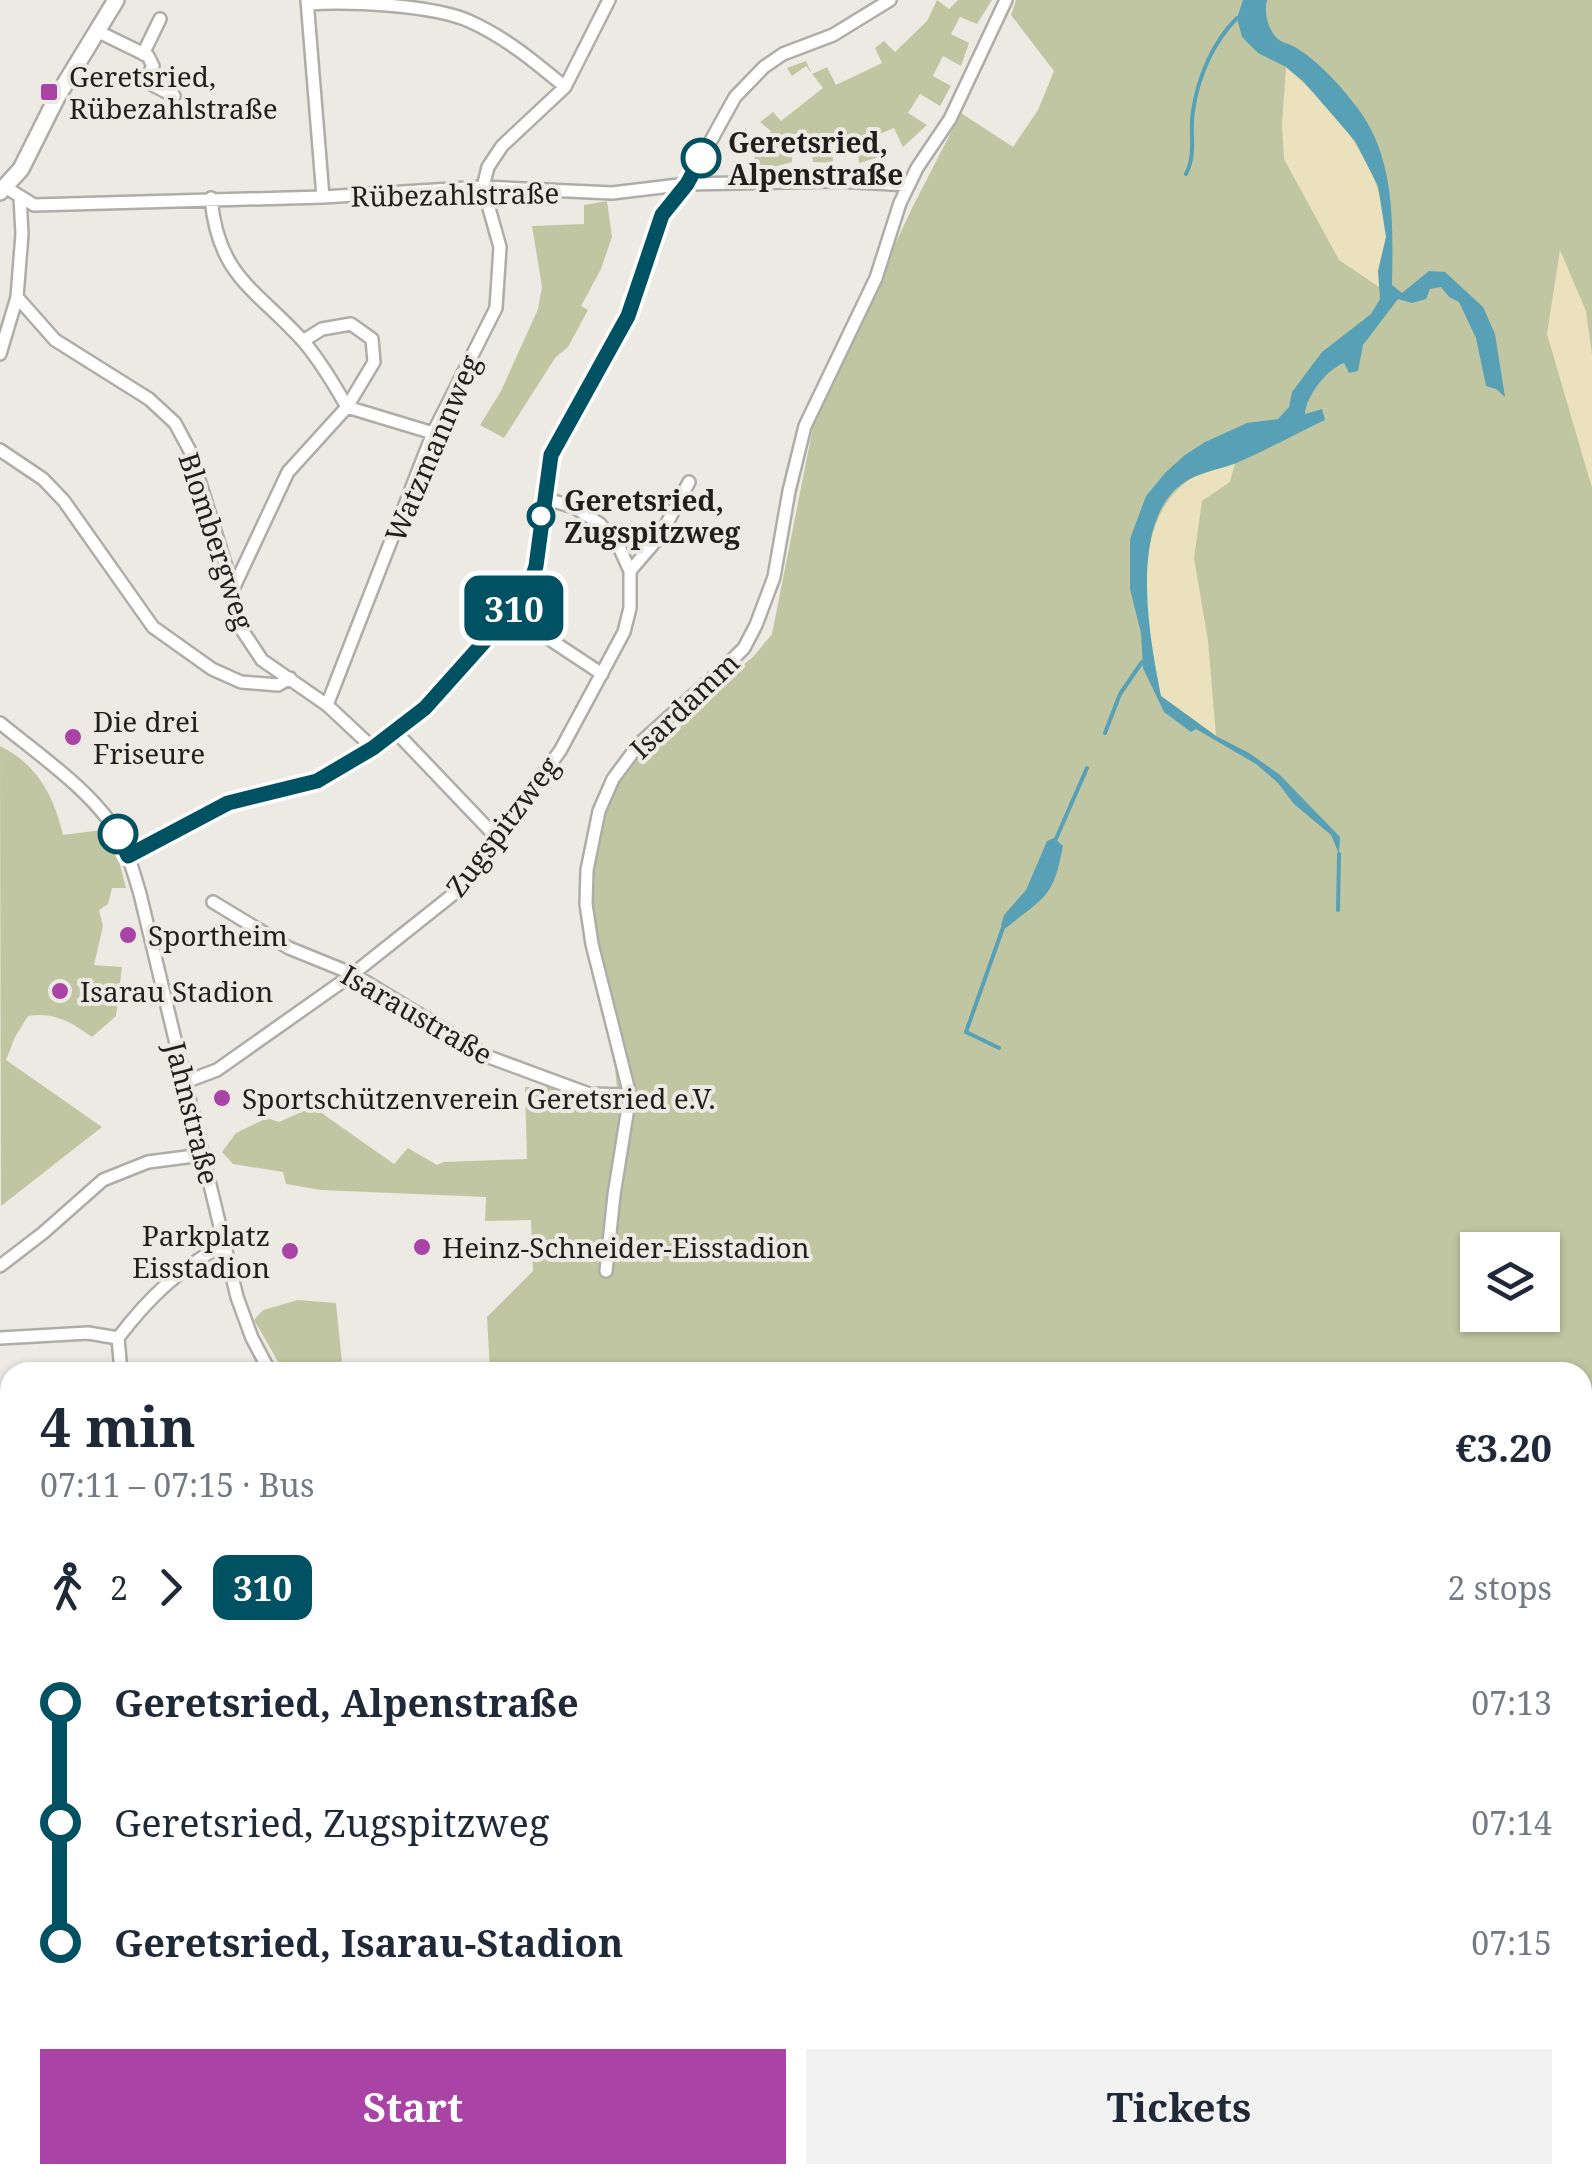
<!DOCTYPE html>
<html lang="en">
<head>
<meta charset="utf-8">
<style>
  :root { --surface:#fff; --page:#f2f2f3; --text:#1f2937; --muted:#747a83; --accent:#aa43a6 }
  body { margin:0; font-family:"Noto Serif",serif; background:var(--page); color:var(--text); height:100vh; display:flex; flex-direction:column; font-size:38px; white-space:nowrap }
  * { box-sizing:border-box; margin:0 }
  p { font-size:32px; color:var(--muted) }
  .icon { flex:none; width:55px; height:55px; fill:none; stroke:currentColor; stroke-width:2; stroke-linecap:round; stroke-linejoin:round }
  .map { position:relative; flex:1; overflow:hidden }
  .panel { position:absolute; left:0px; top:1362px; width:1592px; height:822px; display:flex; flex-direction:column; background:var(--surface); border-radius:30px 30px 0 0; box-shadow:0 2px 8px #0004 }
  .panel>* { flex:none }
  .badge { padding:0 20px; border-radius:15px; font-size:35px; line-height:65px }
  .buttons { position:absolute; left:1460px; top:1232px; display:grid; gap:20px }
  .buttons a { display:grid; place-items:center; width:100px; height:100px; border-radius:0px; background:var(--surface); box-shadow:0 2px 8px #0004; font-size:50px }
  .map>.badge { position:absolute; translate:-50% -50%; box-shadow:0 0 0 5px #fff }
  .legs { display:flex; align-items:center; gap:15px; height:110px; padding:0 40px; font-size:32px }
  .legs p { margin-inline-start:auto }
  .summary { display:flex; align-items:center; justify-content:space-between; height:170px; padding:0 40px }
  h1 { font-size:55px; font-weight:700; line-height:75px }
  .action { display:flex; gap:20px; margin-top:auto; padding:20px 40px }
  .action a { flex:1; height:115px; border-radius:0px; background:var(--accent); color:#fff; font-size:40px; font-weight:700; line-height:115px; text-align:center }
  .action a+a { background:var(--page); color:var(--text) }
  ul { padding:0 40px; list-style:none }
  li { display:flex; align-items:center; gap:35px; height:120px; font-size:38px }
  li i { display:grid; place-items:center; width:15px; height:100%; margin:0 12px; background:currentColor }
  li i::after { content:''; width:25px; height:25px; margin:-12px; border:8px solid; border-radius:50%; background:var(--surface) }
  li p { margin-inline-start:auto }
  li:first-child i { background:linear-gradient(#0000 50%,currentColor 0) }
  li:last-child i { background:linear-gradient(currentColor 50%,#0000 0) }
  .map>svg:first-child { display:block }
  .green { fill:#c1c6a2; fill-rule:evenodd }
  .sand { fill:#ebe1bc }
  .water { fill:#57a0b5 }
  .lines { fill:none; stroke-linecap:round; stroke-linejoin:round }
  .stream { stroke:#57a0b5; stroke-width:4 }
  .street-casing { stroke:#afada7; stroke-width:16 }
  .secondary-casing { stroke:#afada7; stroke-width:20 }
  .street { stroke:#fff; stroke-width:11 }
  .secondary { stroke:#fff; stroke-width:15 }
  .line-1-casing { stroke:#fff; stroke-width:22 }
  .line-1 { stroke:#005262; stroke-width:15 }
  .poi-dot { fill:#aa43a6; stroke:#edeae4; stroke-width:4 }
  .stop-1-dot { fill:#fff; stroke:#005262; stroke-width:5 }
  .labels { text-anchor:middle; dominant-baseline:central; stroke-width:8; stroke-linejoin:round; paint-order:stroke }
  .poi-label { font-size:28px; fill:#201f1d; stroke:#edeae4; text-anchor:start }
  .stop-label { font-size:28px; font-weight:bold; fill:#201f1d; stroke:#edeae4; text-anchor:start }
  .street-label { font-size:28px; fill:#201f1d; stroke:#edeae4 }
</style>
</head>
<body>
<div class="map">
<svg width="1592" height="2184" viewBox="0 0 1592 2184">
  <rect width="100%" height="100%" fill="#edeae4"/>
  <path class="green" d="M937,0L949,9L958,0H992L977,24L960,17L951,34L969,43L961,66L943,56L933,76L951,86L940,106L920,94L908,113L927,125L903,147L894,128L875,136L883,156L859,163L857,141L832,142L833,163L813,162L811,140H792V162L754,172L755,152L771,131L760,122L773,112L781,121L823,88L806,66L792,76L787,68L806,61L812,74L827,67L836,85L882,63L875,48L884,41L895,52L927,21Z
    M1016,0H1592V2184H0V2124L10,2121V2175H1582V1372H490L487,1317L533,1271L531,1220L485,1221L486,1197L321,1190L286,1184L283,1172L233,1164L222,1152L236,1133L267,1118L279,1122L313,1107L394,1164L408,1148L437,1165L444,1162L527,1159L525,1087H617L603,960L589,905L594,840L615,780L641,746L753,657L772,634L816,412L913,206L961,113L1013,147L1038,110L1054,71L1011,15ZM1478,1250H1542V1315H1478Z
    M607,201L612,237L601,269L581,306L588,310L568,347L555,358L504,438L480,425L501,391L538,309L542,287L532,226L584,224V205Z
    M0,746C37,764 54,796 63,835L101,830L119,861L126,888H112L108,904L99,910L103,926L94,965L122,967L116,1016L92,1037C71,1022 55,1012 28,1016L15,1037L6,1060L102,1127L1,1206Z
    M298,1300L336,1303L343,1372H284L254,1320L263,1310Z"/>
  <path class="sand" d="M1286,67C1336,111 1382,163 1386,232C1387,251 1378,268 1379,287L1339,260L1284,159L1282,124Z
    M1560,250L1586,311L1592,355V488L1547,334Z
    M1235,463L1230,482L1202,501L1194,558L1208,641L1216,736L1161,696C1149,633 1126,530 1185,483C1197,472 1220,469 1235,463Z"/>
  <path class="water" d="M1243,0H1267C1264,12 1267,26 1275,36C1280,43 1288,43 1295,47C1316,59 1341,86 1356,106C1396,157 1393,224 1392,285L1402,293L1429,271L1445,272L1483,307L1495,334L1505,397L1496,389L1486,386L1476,338L1459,302L1449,297L1441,287L1430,289L1426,299L1412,303L1398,299L1363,345L1358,371L1349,373L1344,363C1327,369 1306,396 1305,414L1322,409L1325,420C1295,434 1265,451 1234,464C1220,469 1203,472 1190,479C1125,513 1150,640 1161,696L1216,736L1249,753L1279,774L1340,837L1339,854L1331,835L1294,804L1278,783L1256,764L1196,729L1191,732L1164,712L1143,668L1141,633L1130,589V539L1146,496L1166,472L1185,455L1205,442L1247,423L1278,419L1289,407L1292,392L1322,352L1371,314L1380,299L1378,271L1386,237L1378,186L1355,141L1304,82L1286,67L1258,53L1242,37L1237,18Z
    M1054,838L1063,846C1053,899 1045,896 1006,928L1001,925L1004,915L1026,890L1047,841Z"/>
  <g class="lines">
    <path class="stream" d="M1186,174C1197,152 1189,134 1193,111C1198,77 1213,42 1237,18
      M1105,733L1120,694L1142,662
      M1055,841L1087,768
      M1338,910L1339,854
      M999,1048L966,1032L1004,925"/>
    <defs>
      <path id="street" d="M307,0L323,197
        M308,4C349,1 432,5 469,21C505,37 535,62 565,87
        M97,31L148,56L153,66L145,81L174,96
        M143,54L160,19
        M5,187L34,205L323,197L483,187L612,193L687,184L838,181L909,185
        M211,198C218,278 258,290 304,342C321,362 334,384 347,407L374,362L372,339L351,324L322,329L303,341
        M17,297L55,340L149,399L175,423L190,451L233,589L240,627L262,660L327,705L373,748
        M0,354L17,297L22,234L20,197
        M0,450L43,479L64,501L153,627L212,669L241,682L278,685L290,678
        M630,571L660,536L689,482
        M233,589L288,472L347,407L433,433
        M510,613L602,674
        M327,705L433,433L496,308L500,247L483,187L488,167L502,146L565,87L609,0
        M0,723C38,754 95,793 119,836C129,854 134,874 140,894L237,1297L252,1338L270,1372
        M394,730L498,839
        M128,856L228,803L317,781L373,748L425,708L510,613L527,590L536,566L551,455L628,316L662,215L687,184L735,97L764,67L783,54L833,35L890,0
        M213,902L289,948L353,974L489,1057L589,1094L630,1095
        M185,1082L217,1070L353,974L456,892L560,751L624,632L630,608V571L620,549L600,524L574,507L543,498
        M0,1266L43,1233L103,1180L148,1162L202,1155
        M606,1271L614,1195L630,1095L592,944L586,904L587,870L599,811L613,779L639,744L728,664L744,648L756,625L774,577L789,491L805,426L876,278L900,203L917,168L950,119L1006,0
        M0,1338L88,1333L118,1338
        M121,1372L118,1338C149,1297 180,1268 225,1244
        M0,1455L10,1505
        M0,1687L10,1691
        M0,1914L10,1913
        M0,2069H10
        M0,2112L10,2108"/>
      <path id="secondary" d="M0,192L21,169L57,97L116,0"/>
    </defs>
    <use href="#street" class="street-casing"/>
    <use href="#secondary" class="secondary-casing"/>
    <use href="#street" class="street"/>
    <use href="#secondary" class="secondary"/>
  </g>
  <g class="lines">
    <defs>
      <path id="line-1" d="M118,834L128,856L228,803L317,781L373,748L425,708L510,613L528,590L536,566L551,455L628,316L662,215L687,184L701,158"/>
    </defs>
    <use href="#line-1" class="line-1-casing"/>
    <use href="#line-1" class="line-1"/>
  </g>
  <g class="poi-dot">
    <rect x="39" y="82" width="20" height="20" rx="5"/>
    <circle cx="73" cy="737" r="10"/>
    <circle cx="128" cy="935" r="10"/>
    <circle cx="60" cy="991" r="10"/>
    <circle cx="222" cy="1098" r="10"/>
    <circle cx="422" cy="1247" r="10"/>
    <circle cx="290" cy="1251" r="10"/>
  </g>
  <g class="stop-1-dot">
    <circle cx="701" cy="158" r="18"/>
    <circle cx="541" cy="516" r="12"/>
    <circle cx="118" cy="834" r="18"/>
  </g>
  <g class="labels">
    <g class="poi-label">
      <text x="69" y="76">Geretsried,<tspan x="69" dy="32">Rübezahlstraße</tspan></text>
      <text x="93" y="721">Die drei<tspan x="93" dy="32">Friseure</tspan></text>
      <text x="148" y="935">Sportheim</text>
      <text x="80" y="991">Isarau Stadion</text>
      <text x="242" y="1098">Sportschützenverein Geretsried e.V.</text>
      <text x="270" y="1235" text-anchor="end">Parkplatz<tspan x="270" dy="32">Eisstadion</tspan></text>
      <text x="442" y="1247">Heinz-Schneider-Eisstadion</text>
    </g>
    <g class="stop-label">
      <text x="728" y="142">Geretsried,<tspan x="728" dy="32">Alpenstraße</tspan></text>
      <text x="564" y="500">Geretsried,<tspan x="564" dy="32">Zugspitzweg</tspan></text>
    </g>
    <g class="street-label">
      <text transform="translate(455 194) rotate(-1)">Rübezahlstraße</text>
      <text transform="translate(432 448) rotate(-67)">Watzmannweg</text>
      <text transform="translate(217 541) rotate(72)">Blombergweg</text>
      <text transform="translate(684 705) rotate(-44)">Isardamm</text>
      <text transform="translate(502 826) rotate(-53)">Zugspitzweg</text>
      <text transform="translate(417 1014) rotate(30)">Isaraustraße</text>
      <text transform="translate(193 1113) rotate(76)">Jahnstraße</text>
    </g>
  </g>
</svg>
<div class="buttons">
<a><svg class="icon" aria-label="layers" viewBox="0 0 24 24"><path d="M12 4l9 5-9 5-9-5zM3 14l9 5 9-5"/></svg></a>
</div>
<b class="badge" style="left:514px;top:608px;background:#005262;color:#fff">310</b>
<section class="panel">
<div class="summary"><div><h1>4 min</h1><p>07:11 – 07:15 · Bus</p></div><b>€3.20</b></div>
<div class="legs"><svg class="icon" aria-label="walk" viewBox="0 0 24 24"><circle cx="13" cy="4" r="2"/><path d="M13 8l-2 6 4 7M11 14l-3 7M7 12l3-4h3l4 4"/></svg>2<svg class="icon" aria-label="forward" viewBox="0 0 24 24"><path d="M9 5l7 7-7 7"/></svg><b class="badge" style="background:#005262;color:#fff">310</b><p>2 stops</p></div>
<ul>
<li><i style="color:#005262"></i><b>Geretsried, Alpenstraße</b><p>07:13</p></li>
<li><i style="color:#005262"></i><span>Geretsried, Zugspitzweg</span><p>07:14</p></li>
<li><i style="color:#005262"></i><b>Geretsried, Isarau-Stadion</b><p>07:15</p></li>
</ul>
<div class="action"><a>Start</a><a>Tickets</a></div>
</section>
</div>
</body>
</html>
